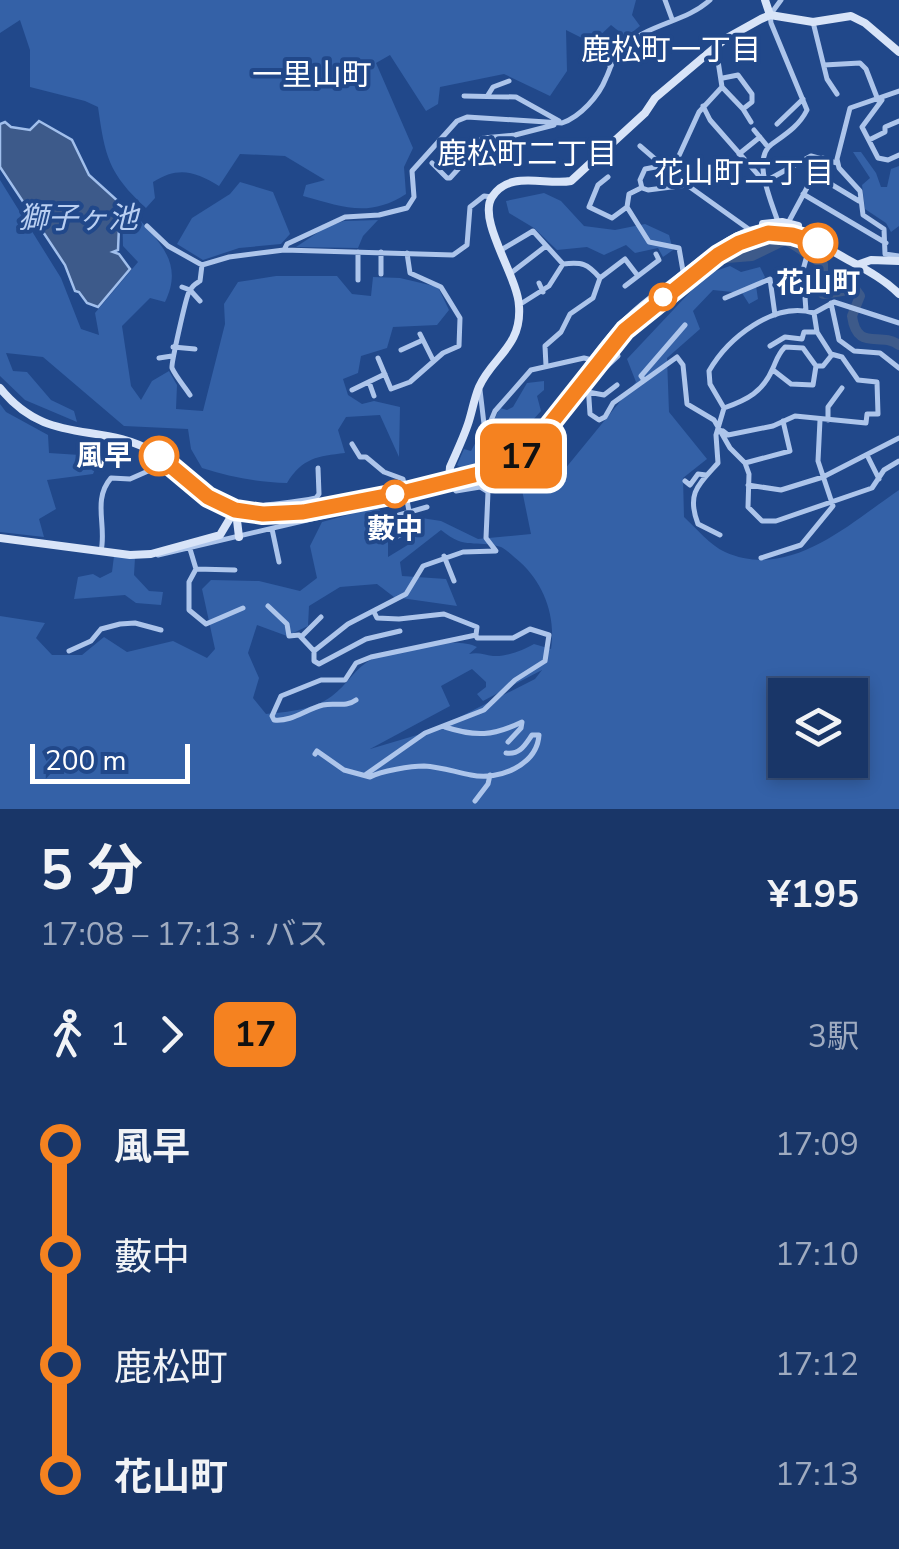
<!DOCTYPE html>
<html lang="ja">
<head>
<meta charset="utf-8">
<style>
  :root { --surface:#193668; --page:#264171; --text:#f1f3f6; --muted:#9fabc0; --line:#37507c }
  body { margin:0; font-family:"Nunito Sans","Noto Sans JP",sans-serif; background:var(--page); color:var(--text); height:100vh; display:flex; flex-direction:column; font-size:38px; white-space:nowrap }
  * { box-sizing:border-box; margin:0 }
  p { font-size:32px; color:var(--muted) }
  .icon { flex:none; width:55px; height:55px; fill:none; stroke:currentColor; stroke-width:2; stroke-linecap:round; stroke-linejoin:round }
  .map { position:relative; height:809px; overflow:hidden }
  .side { display:flex; flex-direction:column; background:var(--surface); flex:1 }
  .side>* { flex:none }
  .badge { padding:0 20px; border-radius:15px; font-size:35px; line-height:65px }
  .tools { position:absolute; left:768px; top:678px; display:grid; gap:20px }
  .tools a { display:grid; place-items:center; width:100px; height:100px; border-radius:0px; background:var(--surface); box-shadow:0 5px 15px #0003,0 0 0 2px var(--line); font-size:50px }
  .scale { position:absolute; left:30px; bottom:25px; width:160px; box-sizing:border-box; padding-left:10px; border:5px solid #fff; border-top:0; font-size:28px; line-height:35px; white-space:nowrap; color:#fff; -webkit-text-stroke:8px #21488a; paint-order:stroke }
  .map>.badge { position:absolute; translate:-50% -50%; box-shadow:0 0 0 5px #fff }
  .legs { display:flex; align-items:center; gap:15px; height:110px; padding:0 40px; font-size:32px }
  .legs p { margin-inline-start:auto }
  .summary { display:flex; align-items:center; justify-content:space-between; height:170px; padding:0 40px }
  h1 { font-size:55px; font-weight:700; line-height:75px }
  ul { padding:0 40px; list-style:none }
  li { display:flex; align-items:center; gap:35px; height:110px; font-size:38px }
  li i { display:grid; place-items:center; width:15px; height:100%; margin:0 12px; background:currentColor }
  li i::after { content:''; width:25px; height:25px; margin:-12px; border:8px solid; border-radius:50%; background:var(--surface) }
  li p { margin-inline-start:auto }
  li:first-child i { background:linear-gradient(#0000 50%,currentColor 0) }
  li:last-child i { background:linear-gradient(currentColor 50%,#0000 0) }
  .map>svg:first-child { display:block }
  .green { fill:#3461a7; fill-rule:evenodd }
  .water { fill:#3d5a8a; stroke:#a1bfec; stroke-width:2.5 }
  .lines { fill:none; stroke-linecap:round; stroke-linejoin:round }
  .river { stroke:#3d5a8a; stroke-width:10 }
  .street { stroke:#adc5eb; stroke-width:5 }
  .secondary { stroke:#d8e4f8; stroke-width:8 }
  .line-1-casing { stroke:#fff; stroke-width:22 }
  .line-1 { stroke:#f58220; stroke-width:15 }
  .stop-1-dot { fill:#fff; stroke:#f58220; stroke-width:5 }
  .labels { text-anchor:middle; dominant-baseline:central; stroke-width:8; stroke-linejoin:round; paint-order:stroke }
  .stop-label { font-size:28px; font-weight:bold; fill:#fff; stroke:#21488a }
  .neighbourhood-label { font-size:30px; fill:#fff; stroke:#21488a }
  .water-label { font-size:30px; font-style:italic; fill:#b9cff2; stroke:#21488a }
</style>
</head>
<body>
<div class="map">
<svg width="899" height="809" viewBox="0 0 899 809">
  <rect width="100%" height="100%" fill="#21488a"/>
  <path class="green" d="M0,0H636L632,15L640,26L626,37L611,25L592,43L566,30L567,71L550,96L504,74L440,87L438,104L426,111L390,55L376,63L413,148L404,167L406,194C369,218 343,207 303,196L306,185L325,180L285,156L240,154L219,186C195,171 178,166 153,182L155,198L146,208C108,173 105,156 98,107L85,101L30,87V50L20,20L0,33Z
    M853,152H861L876,173L881,187H887L891,169L899,166V226L891,232L886,223L865,209L862,185L870,178Z
    M0,180L61,278L81,329L99,335L95,313L138,262L123,246L122,208L126,203C151,237 187,257 165,302L150,298L122,326L131,386L141,400L152,381L169,371L177,385L176,409L203,411L225,324L224,304L238,282L276,276H337L352,294L371,296L373,277L400,278L438,287L449,310L437,325L393,327L387,348L361,356L358,373L343,379L348,395L362,404L374,401L400,407L399,457L380,415L346,417L338,430L345,453C318,456 302,458 287,483C257,482 230,477 202,468L191,449L188,429L124,426L43,357L6,353L13,371L27,372L51,400L74,411L77,422L25,400L0,376Z
    M240,182L273,192L290,234L281,244L239,248L203,260L177,244L192,218L230,194Z
    M544,193L561,201L584,226L615,230L645,224L669,235L673,250L663,257L658,248L635,253L626,245L604,255L587,247L557,250L534,228L509,213L506,201Z
    M378,220L363,236L358,248L296,247L326,227L344,221Z
    M730,266L741,272L760,267L765,277L756,286L758,299L749,304L742,293L713,290L693,311L700,329L667,358L669,412L707,459L683,478L684,517C696,528 711,546 725,552C790,581 850,523 899,490V809H0V616L45,623L36,638L52,655H82L104,637L127,652L173,641L207,658L215,649L202,589L211,580L259,581L300,591L317,578L310,546L322,522L376,507L388,518V557L411,543L415,517L441,521L478,539L531,534L522,490L513,477L560,475L636,382L627,359L707,274ZM441,530C467,551 474,539 501,547C507,550 514,557 520,562C544,584 556,616 551,649L534,644C523,650 507,657 493,656C484,655 479,652 469,654L477,647C456,636 394,649 372,659C356,667 346,686 332,696C313,710 288,712 266,714L253,698L259,678L248,653L257,625L287,636L308,626L309,606L340,587L377,584L394,597L457,606L446,579L402,576L400,562ZM472,669L486,682V687L477,694L483,701L542,670L535,679L434,730L370,749L450,706L441,686ZM785,695H850V760H785Z
    M544,381V390L537,396L541,411C517,438 497,456 463,469L457,465L464,449L471,451L483,429L491,426L500,408L507,410L513,407L527,383Z
    M0,404L6,412L48,435L49,453L80,455L90,443L124,451L116,461L99,460L93,474L47,480L56,509L39,519L44,537L0,532Z
    M114,556L135,558L134,575L149,591L163,592L161,605L136,603L125,595L74,599L78,577L93,574L100,578L112,572Z"/>
  <path class="water" d="M39,121L72,140L89,175L120,203L118,250L113,252L119,254L130,269L98,307L87,303L79,292L75,291L65,265L0,167V124L5,122L11,127L30,130Z"/>
  <g class="lines">
    <path class="river" d="M727,258L752,256L785,240C798,246 809,256 823,264V294L855,289L860,296L852,316C857,352 880,331 899,345"/>
    <path class="street" d="M665,0L672,19
      M813,22L827,79L837,94
      M585,45L611,66
      M716,48L722,87L699,112L677,160L671,164L645,169L640,180L642,188L648,190L687,185L750,230
      M824,65L860,63L866,69L878,100
      M722,87L743,109L752,102V94L738,75L723,78
      M899,91L850,108L837,159L839,168L860,191L863,215L884,229L885,254L899,256
      M488,95L493,87L509,81
      M464,96L516,97L559,121
      M882,100L862,127L878,158L888,160L899,155
      M703,106L710,120L767,185
      M743,109L751,122
      M777,124L803,99
      M754,130L768,147
      M869,140L885,132V127L899,121
      M640,146L662,165
      M739,154L760,137
      M432,163L447,178H450L460,167L467,150L483,138L515,135L554,125
      M814,174L859,201
      M608,177L598,185L589,207L612,218L627,207
      M766,181L811,156L837,163
      M641,188L629,194L627,207L649,242L679,248L683,271
      M803,194L886,243
      M778,222C772,203 751,158 772,144C786,134 799,126 807,110L771,23L770,15L781,0
      M788,223L823,158
      M147,226L168,246L202,265L229,257L284,250L453,255L467,245L470,207L484,196L492,197
      M284,250L287,244L345,217L379,215L407,208L414,197L412,171L457,121L467,117L562,123C580,117 599,96 606,78C611,68 612,58 620,50C647,23 685,23 710,0
      M501,250L533,231L563,264
      M358,252V280
      M381,252V274
      M511,273L546,246
      M600,278L625,259L638,276
      M539,283L543,292
      M625,286L659,260L656,254
      M182,287L190,290L200,301
      M725,298L770,279L775,315
      M831,303L839,340L854,351L880,353L899,368
      M519,305L549,286L563,264C582,262 587,263 600,278L593,298L570,314L561,332L545,346L546,366
      M806,311L803,270L806,259
      M420,334L433,360
      M614,345L618,356L588,384L590,414L599,420L605,417L613,403L677,357L683,365L687,404L714,420L730,448L745,463L749,474L748,507L762,521H776L872,488L884,470L899,461
      M770,346L785,337L802,339L804,332H817
      M173,347L195,349
      M401,350L423,340
      M159,358L172,356
      M378,358L391,389L410,382L443,353L459,346L460,318L441,287L410,273L407,253
      M773,370L791,384L813,385L816,366
      M644,380L641,376L685,325
      M369,382L374,396
      M352,390L385,374
      M480,390L484,424L490,423L495,411L531,370L584,358L592,360
      M588,392L604,395L617,385
      M190,395C185,387 176,377 172,368C171,364 186,297 189,292C193,285 194,285 200,281L202,265
      M724,408C747,400 763,392 773,368C777,359 778,354 785,347L803,348L816,366H823L831,356
      M828,420V407L842,388
      M723,431L728,435L773,426L795,416L866,423L867,414H878L877,382L858,380L842,357L831,354L817,332L814,313
      M352,444L360,457H366L384,472L403,479L409,511
      M867,455L879,479
      M745,463L790,451L783,421
      M685,481L690,485L698,474L706,475
      M748,485L781,490L823,477L899,438
      M263,511L265,505C282,503 299,502 316,498L319,494L318,468
      M272,529L279,562
      M720,535L698,524C686,493 699,484 718,463L716,435L724,408L710,384L709,371C728,338 774,301 814,313L834,302L899,323
      M394,538L404,533L399,515L427,507
      M190,549L196,569L189,582V610L206,624L243,608
      M101,551C107,526 92,500 111,478L130,479L155,468
      M158,555L350,510L352,504
      M444,556L454,581
      M761,558L801,545L833,506L818,461L820,420
      M196,569L235,570
      M268,606L287,624L289,636L299,635L314,651V661L319,664L366,639L400,631
      M374,612L377,618L399,619L444,614L477,627L476,635
      M301,637L321,617
      M69,651L91,641L101,629L120,624L135,623L161,630
      M314,651L348,624L406,594L423,566L463,552L496,551L486,538L488,492L480,487L456,491L449,481
      M356,700C345,708 336,702 323,705C306,709 292,722 274,720L272,716L281,696L321,680H345L356,663L371,657L476,635L477,638H513L530,629L549,635L545,661L515,680L484,710L425,733L365,775
      M445,727C476,737 493,736 522,722L521,728L508,742
      M315,754L317,751L344,770L370,777C381,771 411,766 424,766C441,767 455,772 471,775C499,781 537,765 539,735H532C525,745 520,755 506,753
      M475,801L488,784L490,775"/>
    <path class="secondary" d="M765,0L770,15
      M763,224L782,222L798,226
      M857,265L871,260L899,261
      M0,388C48,448 100,420 155,453C184,470 201,500 235,509C286,524 478,484 518,450C556,418 581,370 614,333C637,307 667,287 695,265C721,245 747,224 782,227C804,229 818,243 836,253C858,266 881,276 899,294
      M494,471L519,458L540,437L625,329L724,251L768,233L792,235L818,243
      M449,480L450,467C456,453 463,439 468,424C472,412 474,399 479,387C492,357 522,347 519,306C518,277 477,220 492,197C510,169 546,186 571,181L645,113L655,98L725,39L761,19L770,15L813,22L851,16L865,23L899,52
      M236,512L239,537
      M0,538L130,555L151,554L220,535L235,510"/>
  </g>
  <g class="lines">
    <defs>
      <path id="line-1" d="M159,456L208,497L235,510L263,514L303,512L406,492L494,470L519,458L540,437L625,330L718,255L739,243L768,233L792,235L818,243"/>
    </defs>
    <use href="#line-1" class="line-1-casing"/>
    <use href="#line-1" class="line-1"/>
  </g>
  <g class="stop-1-dot">
    <circle cx="818" cy="243" r="18"/>
    <circle cx="663" cy="297" r="12"/>
    <circle cx="159" cy="456" r="18"/>
    <circle cx="395" cy="494" r="12"/>
  </g>
  <g class="labels">
    <g class="stop-label">
      <text x="818" y="283">花山町</text>
      <text x="132" y="456" text-anchor="end">風早</text>
      <text x="395" y="529">藪中</text>
    </g>
    <g class="neighbourhood-label">
      <text x="671" y="50">鹿松町一丁目</text>
      <text x="312" y="75">一里山町</text>
      <text x="527" y="154">鹿松町二丁目</text>
      <text x="744" y="173">花山町二丁目</text>
    </g>
    <g class="water-label">
      <text x="78" y="218">獅子ヶ池</text>
    </g>
  </g>
</svg>
<div class="tools">
<a><svg class="icon" aria-label="layers" viewBox="0 0 24 24"><path d="M12 4l9 5-9 5-9-5zM3 14l9 5 9-5"/></svg></a>
</div>
<div class="scale">200 m</div>
<b class="badge" style="left:521px;top:456px;background:#f58220;color:#111">17</b>
</div>
<section class="side">
<div class="summary"><div><h1>5 分</h1><p>17:08 – 17:13 · バス</p></div><b>¥195</b></div>
<div class="legs"><svg class="icon" aria-label="walk" viewBox="0 0 24 24"><circle cx="13" cy="4" r="2"/><path d="M13 8l-2 6 4 7M11 14l-3 7M7 12l3-4h3l4 4"/></svg>1<svg class="icon" aria-label="forward" viewBox="0 0 24 24"><path d="M9 5l7 7-7 7"/></svg><b class="badge" style="background:#f58220;color:#111">17</b><p>3駅</p></div>
<ul>
<li><i style="color:#f58220"></i><b>風早</b><p>17:09</p></li>
<li><i style="color:#f58220"></i><span>藪中</span><p>17:10</p></li>
<li><i style="color:#f58220"></i><span>鹿松町</span><p>17:12</p></li>
<li><i style="color:#f58220"></i><b>花山町</b><p>17:13</p></li>
</ul>
</section>
</body>
</html>
